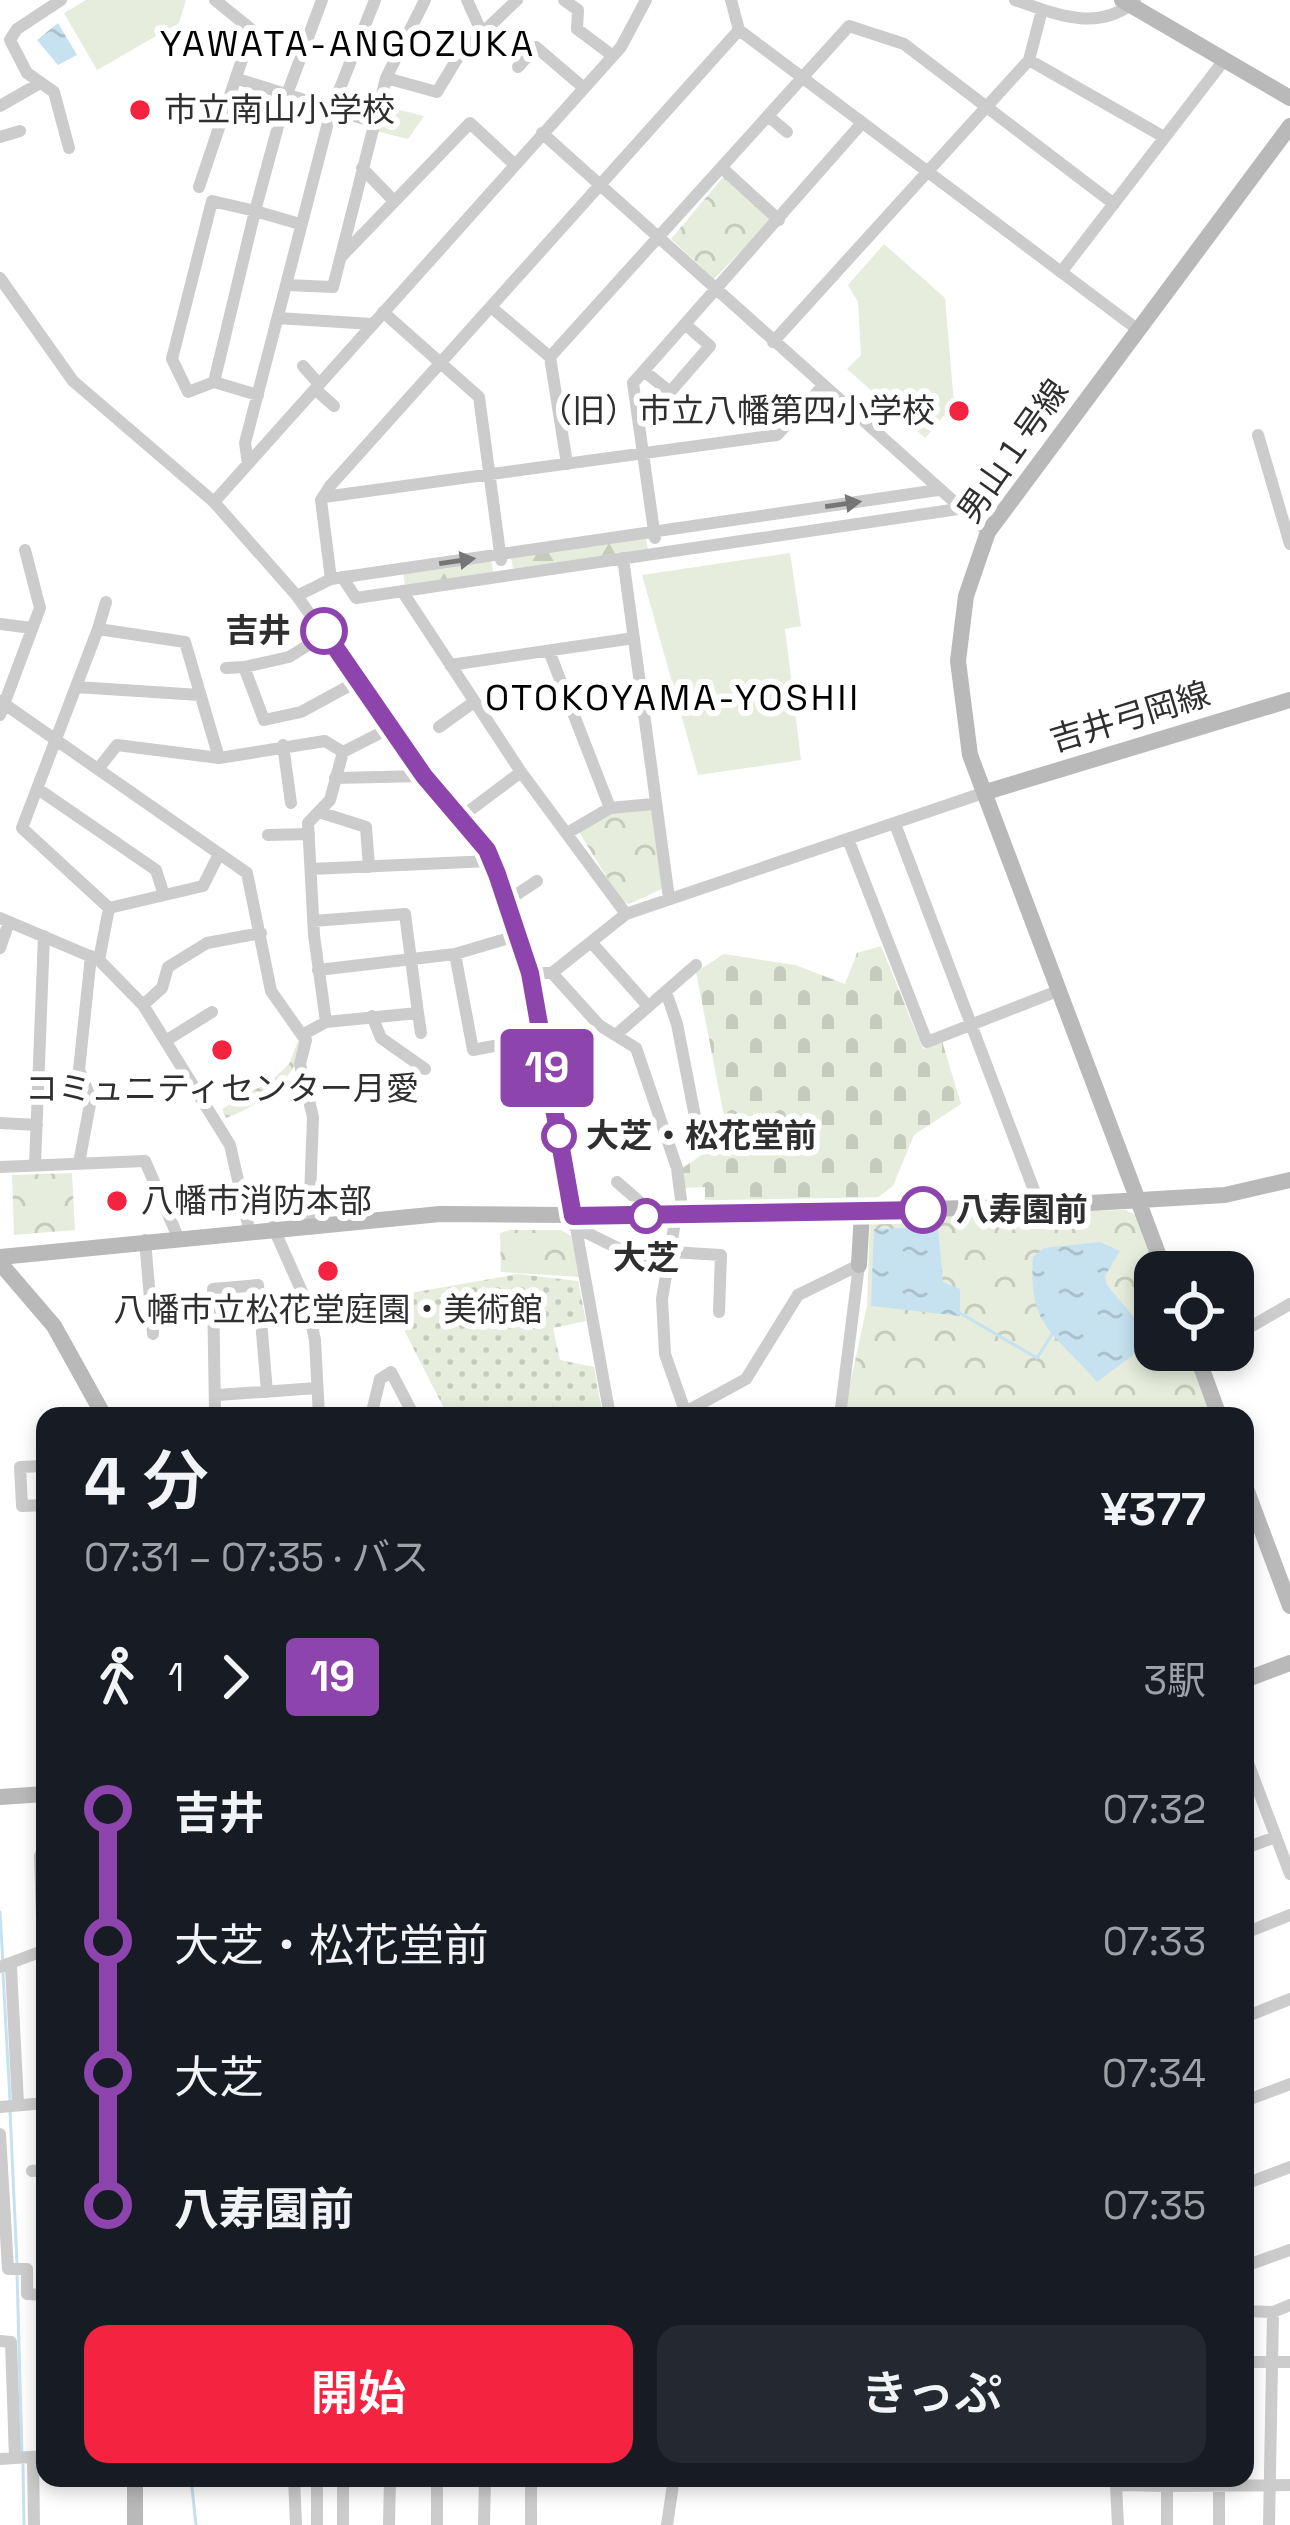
<!DOCTYPE html>
<html lang="ja">
<head>
<meta charset="utf-8">
<style>
  :root { --surface:#171b24; --page:#242831; --text:#f1f3f6; --muted:#9ea1a6; --accent:#f4233f }
  body { margin:0; font-family:"Space Grotesk","Noto Sans JP",sans-serif; background:var(--page); color:var(--text); height:100vh; display:flex; flex-direction:column; font-size:45px; white-space:nowrap }
  * { box-sizing:border-box; margin:0 }
  p { font-size:39px; color:var(--muted) }
  .icon { flex:none; width:66px; height:66px; fill:none; stroke:currentColor; stroke-width:2; stroke-linecap:round; stroke-linejoin:round }
  .map { position:relative; flex:1; overflow:hidden }
  .details { position:absolute; left:36px; top:1407px; width:1218px; height:1080px; display:flex; flex-direction:column; background:var(--surface); border-radius:24px; box-shadow:0 6px 18px #0003 }
  .details>* { flex:none }
  .badge { padding:0 24px; border-radius:9px; font-size:42px; line-height:78px }
  .buttons { position:absolute; left:1134px; top:1251px; display:grid; gap:24px }
  .buttons a { display:grid; place-items:center; width:120px; height:120px; border-radius:24px; background:var(--surface); box-shadow:0 6px 18px #0003; font-size:60px }
  .map>.badge { position:absolute; translate:-50% -50%; box-shadow:0 0 0 6px #fff }
  .legs { display:flex; align-items:center; gap:18px; height:132px; padding:0 48px; font-size:39px }
  .legs p { margin-inline-start:auto }
  .head { display:flex; align-items:center; justify-content:space-between; height:204px; padding:0 48px }
  h1 { font-size:66px; font-weight:600; line-height:90px }
  .primary-button { display:flex; gap:24px; margin-top:auto; padding:24px 48px }
  .primary-button a { flex:1; height:138px; border-radius:24px; background:var(--accent); color:#fff; font-size:48px; font-weight:600; line-height:138px; text-align:center }
  .primary-button a+a { background:var(--page); color:var(--text) }
  ul { padding:0 48px; list-style:none }
  li { display:flex; align-items:center; gap:42px; height:132px; font-size:45px }
  li i { display:grid; place-items:center; width:18px; height:100%; margin:0 15px; background:currentColor }
  li i::after { content:''; width:30px; height:30px; margin:-15px; border:9px solid; border-radius:50%; background:var(--surface) }
  li p { margin-inline-start:auto }
  li:first-child i { background:linear-gradient(#0000 50%,currentColor 0) }
  li:last-child i { background:linear-gradient(currentColor 50%,#0000 0) }
  .map>svg:first-child { display:block }
  .grass { fill:#e6eddc }
  .forest { fill:url(#forest-firs) }
  .cemetery { fill:url(#cemetery-stones) }
  .park { fill:url(#park-crowns) }
  .garden { fill:url(#garden-dots) }
  .water { fill:url(#water-ripples) }
  .lines { fill:none; stroke-linecap:round; stroke-linejoin:round }
  .stream { stroke:#c6e1ef; stroke-width:3 }
  .street { stroke:#ccc; stroke-width:12 }
  .secondary { stroke:#b9b9b9; stroke-width:16 }
  .oneway { fill:#767676 }
  .line-1-casing { stroke:#fff; stroke-width:27 }
  .line-1 { stroke:#8e44ad; stroke-width:18 }
  .poi-dot { fill:#f4233f; stroke:#fff; stroke-width:4.5 }
  .stop-1-dot { fill:#fff; stroke:#8e44ad; stroke-width:6 }
  .labels { text-anchor:middle; dominant-baseline:central; stroke-width:12; stroke-linejoin:round; paint-order:stroke }
  .poi-label { font-size:33px; fill:#2f2f2f; stroke:#fff; text-anchor:start }
  .street-label { font-size:33px; fill:#2f2f2f; stroke:#fff }
  .stop-label { font-size:33px; font-weight:bold; fill:#2f2f2f; stroke:#fff; text-anchor:start }
  .neighbourhood-label { font-size:36px; letter-spacing:3px; fill:#000; stroke:#fff }
</style>
</head>
<body>
<div class="map">
<svg width="1290" height="2525" viewBox="0 0 1290 2525">
  <defs>
    <pattern id="forest-firs" width="22" height="20" patternUnits="userSpaceOnUse" patternTransform="scale(3)"><rect width="22" height="20" fill="#e6eddc"/><path d="M5 1l3.5 6h-7zM16 11l3.5 6h-7z" fill="#c6ccbd"/></pattern>
    <pattern id="cemetery-stones" width="16" height="16" patternUnits="userSpaceOnUse" patternTransform="scale(3)"><rect width="16" height="16" fill="#e6eddc"/><path d="M2 7V4a2 2 0 0 1 4 0v3zM10 15v-3a2 2 0 0 1 4 0v3z" fill="#c6ccbd"/></pattern>
    <pattern id="park-crowns" width="20" height="18" patternUnits="userSpaceOnUse" patternTransform="scale(3)"><rect width="20" height="18" fill="#e6eddc"/><path d="M2 6a3 3 0 1 1 6 0M12 15a3 3 0 1 1 6 0" fill="none" stroke="#c6ccbd"/></pattern>
    <pattern id="garden-dots" width="8" height="8" patternUnits="userSpaceOnUse" patternTransform="scale(3)"><rect width="8" height="8" fill="#e6eddc"/><path d="M2 2h.1M6 6h.1" fill="none" stroke="#c6ccbd" stroke-width="1.8" stroke-linecap="round"/></pattern>
    <pattern id="water-ripples" width="26" height="14" patternUnits="userSpaceOnUse" patternTransform="scale(3)"><rect width="26" height="14" fill="#c6e1ef"/><path d="M2 4q2-2 4 0t4 0M15 11q2-2 4 0t4 0" fill="none" stroke="#aac1cd"/></pattern>
  </defs>
  <rect width="100%" height="100%" fill="#fff"/>
  <path class="grass" d="M86,0H186L179,23L97,70L64,13Z
    M884,244L945,298L954,404L925,438L847,369L861,355L858,302L848,285Z
    M790,553L801,626L785,629L801,760L698,775L642,575Z"/>
  <path class="forest" d="M646,537L648,549L513,569L511,557Z
    M491,559L493,572L405,585L403,572Z"/>
  <path class="cemetery" d="M881,946L923,1049L942,1041L961,1104L914,1135L893,1186L877,1198L705,1201V1187L684,1188L681,1169L728,1137L696,972L724,954L795,965L845,984L857,953Z"/>
  <path class="park" d="M383,106L424,116L408,139L376,131Z
    M724,176L773,218L714,279L671,239Z
    M651,806L662,889L629,904L622,902L579,832L610,809Z
    M300,1036C304,1078 258,1106 226,1118L222,1109L273,1079L289,1064Z
    M72,1173L75,1230L14,1235L12,1175Z
    M1125,1210L1136,1215L1157,1272L1155,1350H1187L1212,1416H843L867,1306L870,1217Z
    M510,1230H561L571,1236L580,1277L501,1272L500,1233Z"/>
  <path class="garden" d="M518,1274L578,1281L586,1321L553,1328L560,1360L594,1367L603,1416H448L405,1332L399,1295Z"/>
  <path class="water" d="M58,23L77,55L58,65L37,40Z
    M938,1227L943,1282L960,1289V1316L871,1306L874,1229Z
    M1100,1242L1120,1251L1105,1276L1107,1285L1153,1340L1097,1382C1055,1332 1028,1329 1033,1257L1044,1248Z"/>
  <g class="lines">
    <path class="stream" d="M960,1313L1037,1358L1053,1333
      M553,1407L554,1416
      M0,1912L3,1964
      M3,1973L10,2101
      M10,2111L17,2263
      M17,2273L22,2455
      M23,2465L24,2525
      M191,2478L196,2525"/>
    <path class="street" d="M61,0L17,29L10,40L27,73L54,92L69,148
      M467,0L482,33
      M564,0L578,10L577,29L613,56
      M731,0L739,30L1137,329
      M1015,0C1055,14 1099,33 1135,1
      M1029,60L1164,137
      M518,67L536,47L584,88
      M386,78L437,92L460,54L517,0
      M238,79L374,122
      M0,106L40,83
      M768,116L787,132
      M542,133L988,532
      M0,137L20,131
      M362,168L394,201
      M722,168L779,220
      M199,187L252,30L215,0
      M341,257L470,123L514,164
      M1062,271L1225,59
      M0,278L73,381L214,502L297,596L424,776L487,850L530,973L610,1416
      M286,285L331,111L375,0
      M491,307L550,357L567,464
      M383,312L479,397L501,560
      M278,318L372,324
      M773,342L1029,60L1042,10
      M550,357L849,26L904,44L1114,204
      M303,366L319,384
      M644,371L670,392L710,346L685,324
      M214,382L255,211L300,224
      M315,389L334,406
      M258,395L214,382L188,392L172,359L212,201L255,211L286,97L322,0
      M1258,435L1290,544
      M248,464L245,443L286,285L333,287L386,78L425,0
      M324,497L777,435L822,387
      M214,502L621,47L646,0
      M655,538L633,383L862,123
      M623,558L669,898
      M342,577L356,598L958,509
      M331,579L321,500L330,486L739,30
      M402,591L521,772L626,914
      M297,596L331,579L938,490
      M0,624L32,628
      M98,629L106,602
      M549,651L610,808
      M450,665L634,638
      M244,667L289,657L326,634
      M226,668L244,667L264,720L301,712L358,681
      M76,687L200,695
      M0,701L247,873L271,991L302,1035L326,1022L314,935L308,823L330,800L343,752L392,727
      M0,715L40,608L25,550
      M439,727L474,702
      M283,745L291,803
      M98,769L117,745L219,758L325,741L343,752
      M335,778L424,776
      M38,789L156,870L164,895
      M319,812L366,827L369,867
      M461,817L521,772
      M895,824L1040,1206
      M569,832L610,808L653,804
      M268,835L309,834
      M848,839L927,1042L1060,990
      M311,869L491,861
      M507,901L537,881
      M109,908L22,828L98,629L185,642L219,758
      M109,908L203,886L219,854
      M0,918L99,960L143,1005L230,1145L249,1229
      M313,921L405,914L418,1013L326,1022
      M591,942L648,1006
      M0,948L9,922
      M455,954L519,935
      M99,960L109,908
      M318,970L455,954L473,1050L541,1037
      M530,973H552L626,914L986,792
      M552,973L599,1025L636,1048L677,1168L683,1216
      M666,992L677,1024L700,1142
      M143,1005L162,988L168,967L207,943L261,933
      M418,1013L421,1033
      M372,1016L381,1038L425,1069
      M618,1033L696,965
      M302,1035L306,1040L300,1064L313,1117L309,1224
      M167,1040L212,1012
      M0,1123L37,1125
      M79,1163L91,1099L79,1070L91,956
      M35,1165L44,936
      M0,1167L145,1161L178,1237
      M617,1182L641,1203L644,1216
      M676,1216L662,1299L665,1354L685,1411
      M273,1227L307,1303L315,1340L319,1416
      M575,1227L664,1271
      M145,1240L153,1334
      M672,1252L721,1255L719,1312
      M151,1307L214,1306
      M1233,1337L1290,1304
      M217,1395L317,1388
      M215,1414L213,1289L258,1285L267,1392
      M371,1416L380,1379L391,1372L414,1416
      M678,1416L746,1379L798,1295L859,1265L840,1416
      M45,1466L20,1467L22,1506L45,1505
      M1245,1755L1290,1874
      M1245,1848L1276,1837
      M1245,1933L1290,1915
      M43,1950L40,1856L45,1845
      M0,1967L45,1950
      M11,1967L18,2104
      M1245,2017L1290,1999
      M1245,2101L1290,2084
      M0,2107L45,2103
      M0,2134L8,2269H27V2294L45,2295
      M32,2171L45,2170
      M1245,2184L1290,2167
      M1245,2266L1290,2250
      M1245,2311L1273,2312L1290,2305
      M0,2341L11,2342L15,2458
      M1245,2362H1290
      M33,2457L34,2525
      M0,2459L45,2456
      M294,2478L296,2525
      M317,2478V2525
      M343,2478V2525
      M389,2525L390,2478
      M437,2525V2478
      M484,2525L485,2478
      M531,2525V2478
      M667,2525L674,2478
      M1118,2525L1116,2485L1167,2486V2479
      M1167,2525V2486L1290,2485
      M1219,2525V2478
      M1269,2525L1273,2312"/>
    <path class="secondary" d="M1122,0L1290,98
      M986,792L1290,700
      M0,1257L440,1214L683,1216L1040,1206L1225,1195L1290,1180
      M0,1263L54,1326L104,1416
      M859,1265L862,1212
      M1165,1272L970,755L958,661L966,596L988,532L1290,126
      M1195,1350L1219,1416
      M1245,1486L1290,1606
      M1245,1680L1290,1663
      M0,1797L45,1794
      M135,2525V2478"/>
  </g>
  <defs><path id="oneway-solid" d="M-6-.8H1V-3.2L6.5 0L1 3.2V.8H-6Z" transform="scale(3)"/></defs>
  <g class="oneway">
    <use href="#oneway-solid" transform="translate(843 504) rotate(-8)"/>
    <use href="#oneway-solid" transform="translate(457 561) rotate(-8)"/>
  </g>
  <g class="lines">
    <defs>
      <path id="line-1" d="M324,631L424,776L487,850L497,874L530,973L573,1216L923,1210"/>
    </defs>
    <use href="#line-1" class="line-1-casing"/>
    <use href="#line-1" class="line-1"/>
  </g>
  <g class="poi-dot">
    <circle cx="140" cy="110" r="12"/>
    <circle cx="959" cy="411" r="12"/>
    <circle cx="222" cy="1050" r="12"/>
    <circle cx="117" cy="1201" r="12"/>
    <circle cx="328" cy="1271" r="12"/>
  </g>
  <g class="stop-1-dot">
    <circle cx="324" cy="631" r="21"/>
    <circle cx="559" cy="1136" r="15"/>
    <circle cx="923" cy="1210" r="21"/>
    <circle cx="646" cy="1216" r="15"/>
  </g>
  <g class="labels">
    <g class="poi-label">
      <text x="164" y="110">市立南山小学校</text>
      <text x="935" y="411" text-anchor="end">（旧）市立八幡第四小学校</text>
      <text x="222" y="1089" text-anchor="middle">コミュニティセンター月愛</text>
      <text x="141" y="1201">八幡市消防本部</text>
      <text x="328" y="1310" text-anchor="middle">八幡市立松花堂庭園・美術館</text>
    </g>
    <g class="street-label">
      <text transform="translate(1013 451) rotate(-55)">男山１号線</text>
      <text transform="translate(1130 717) rotate(-17)">吉井弓岡線</text>
    </g>
    <g class="stop-label">
      <text x="291" y="631" text-anchor="end">吉井</text>
      <text x="586" y="1136">大芝・松花堂前</text>
      <text x="956" y="1210">八寿園前</text>
      <text x="646" y="1258" text-anchor="middle">大芝</text>
    </g>
    <g class="neighbourhood-label">
      <text x="348" y="44">YAWATA-ANGOZUKA</text>
      <text x="673" y="698">OTOKOYAMA-YOSHII</text>
    </g>
  </g>
</svg>
<div class="buttons">
<a><svg class="icon" aria-label="locate" viewBox="0 0 24 24"><circle cx="12" cy="12" r="6"/><path d="M12 2v4M12 18v4M2 12h4M18 12h4"/></svg></a>
</div>
<b class="badge" style="left:547px;top:1068px;background:#8e44ad;color:#fff">19</b>
<section class="details">
<div class="head"><div><h1>4 分</h1><p>07:31 – 07:35 · バス</p></div><b>¥377</b></div>
<div class="legs"><svg class="icon" aria-label="walk" viewBox="0 0 24 24"><circle cx="13" cy="4" r="2"/><path d="M13 8l-2 6 4 7M11 14l-3 7M7 12l3-4h3l4 4"/></svg>1<svg class="icon" aria-label="forward" viewBox="0 0 24 24"><path d="M9 5l7 7-7 7"/></svg><b class="badge" style="background:#8e44ad;color:#fff">19</b><p>3駅</p></div>
<ul>
<li><i style="color:#8e44ad"></i><b>吉井</b><p>07:32</p></li>
<li><i style="color:#8e44ad"></i><span>大芝・松花堂前</span><p>07:33</p></li>
<li><i style="color:#8e44ad"></i><span>大芝</span><p>07:34</p></li>
<li><i style="color:#8e44ad"></i><b>八寿園前</b><p>07:35</p></li>
</ul>
<div class="primary-button"><a>開始</a><a>きっぷ</a></div>
</section>
</div>
</body>
</html>
